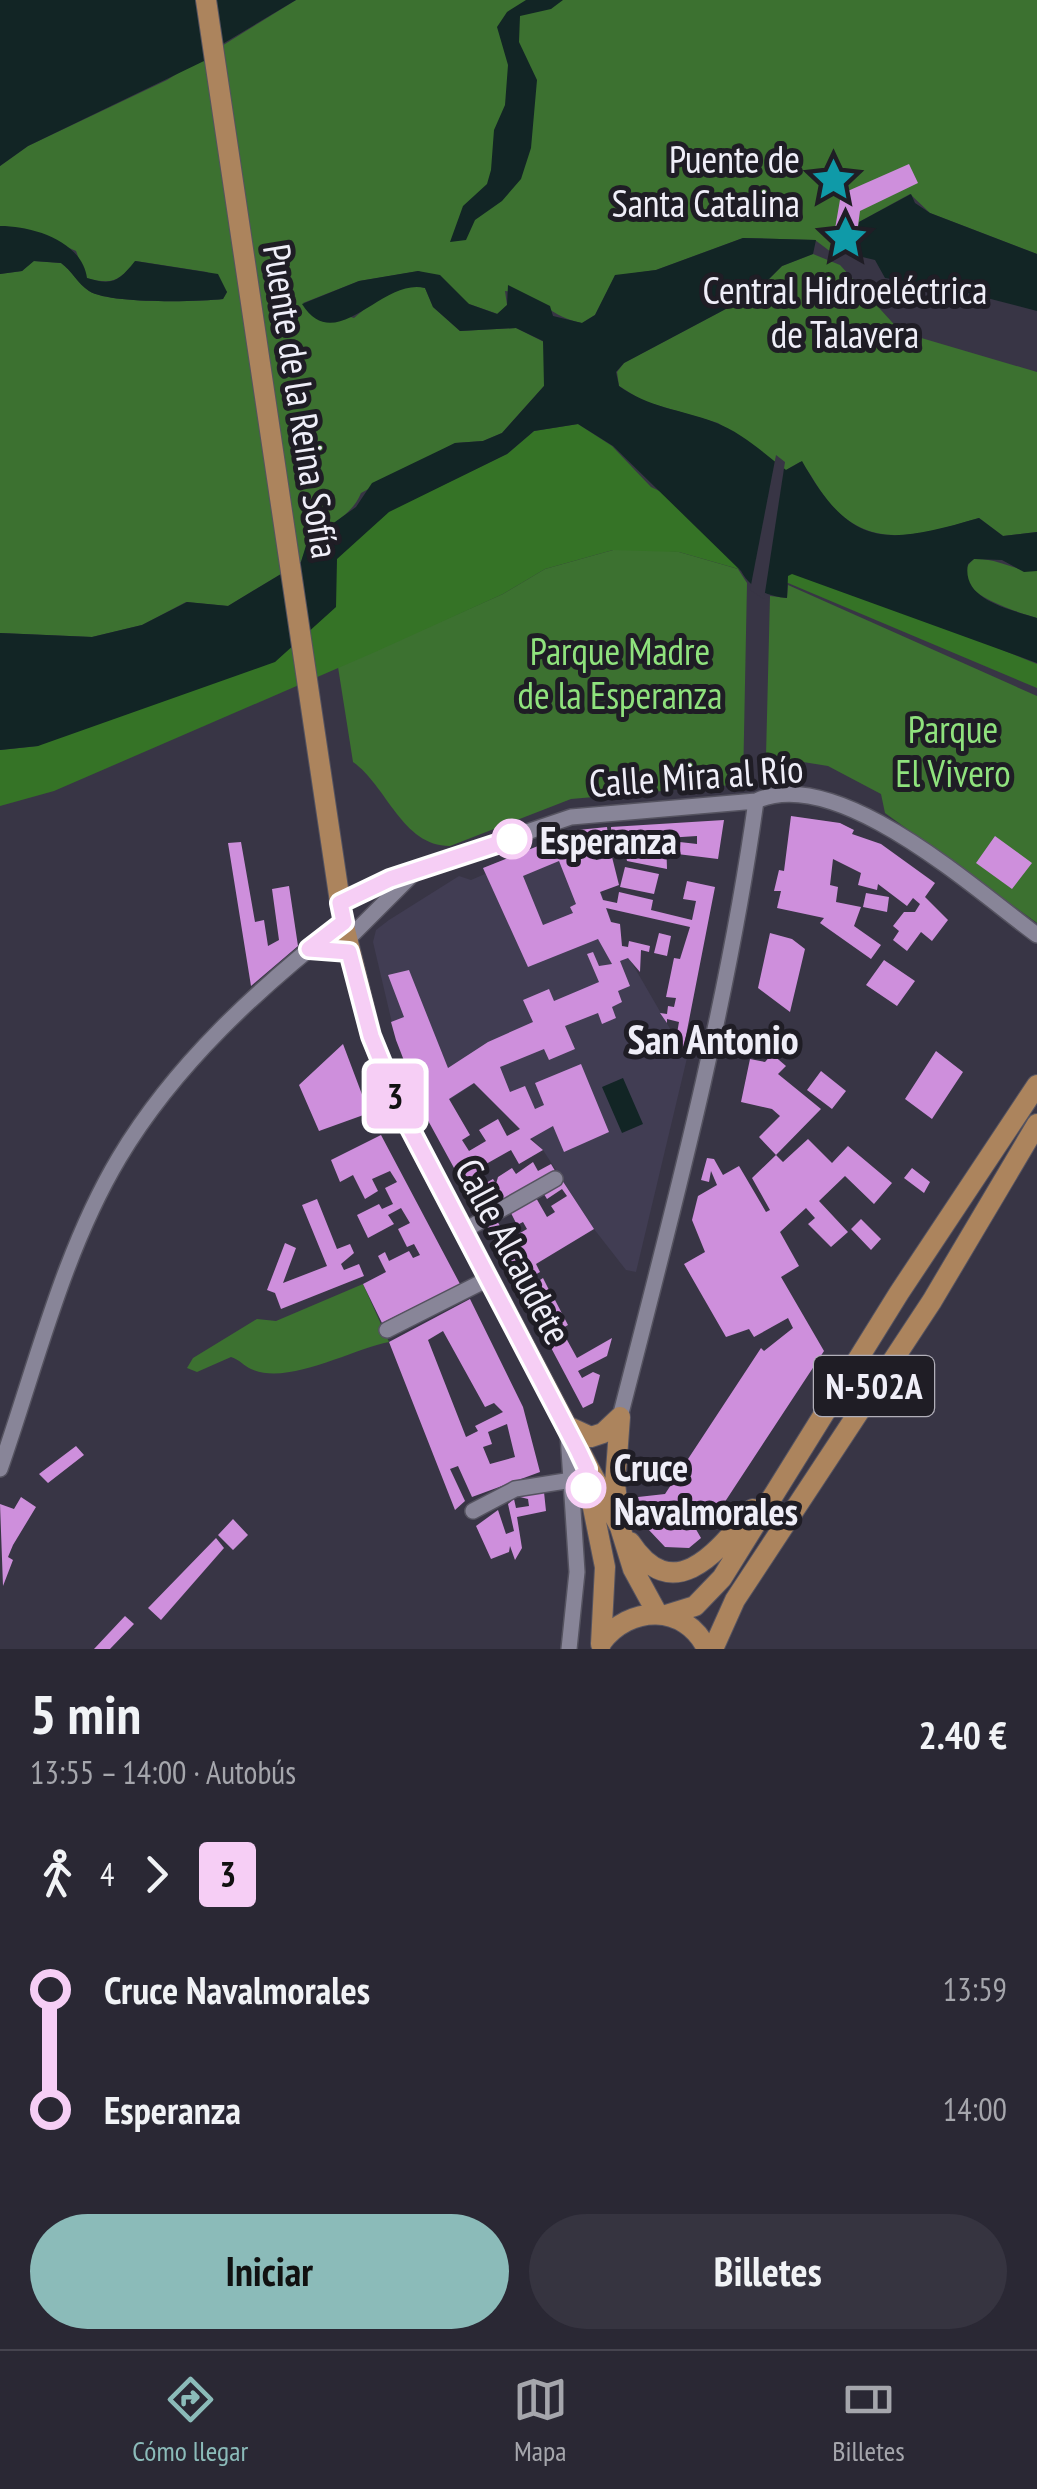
<!DOCTYPE html>
<html lang="es">
<head>
<meta charset="utf-8">
<style>
  :root { --surface:#2a2834; --page:#363440; --text:#f1f3f6; --muted:#a5a6ac; --line:#46444f; --accent:#8bbbb9 }
  body { margin:0; font-family:"PT Sans Narrow",sans-serif; background:var(--page); color:var(--text); height:100vh; display:flex; flex-direction:column; font-size:38px; white-space:nowrap }
  * { box-sizing:border-box; margin:0 }
  p { font-size:32px; color:var(--muted) }
  .icon { flex:none; width:55px; height:55px; fill:none; stroke:currentColor; stroke-width:2; stroke-linecap:round; stroke-linejoin:round }
  .map { position:relative; height:1649px; overflow:hidden }
  .sheet { display:flex; flex-direction:column; background:var(--surface); flex:1 }
  .sheet>* { flex:none }
  .badge { padding:0 20px; border-radius:8px; font-size:35px; line-height:65px }
  .map>.badge { position:absolute; translate:-50% -50%; box-shadow:0 0 0 5px #fff }
  .legs { display:flex; align-items:center; gap:15px; height:110px; padding:0 30px; font-size:32px }
  .legs p { margin-inline-start:auto }
  .overview { display:flex; align-items:center; justify-content:space-between; height:170px; padding:0 30px }
  h1 { font-size:55px; font-weight:700; line-height:75px }
  .button { display:flex; gap:20px; margin-top:auto; padding:20px 30px }
  .button a { flex:1; height:115px; border-radius:60px; background:var(--accent); color:#111; font-size:40px; font-weight:700; line-height:115px; text-align:center }
  .button a+a { background:var(--page); color:var(--text) }
  ul { padding:0 30px; list-style:none }
  li { display:flex; align-items:center; gap:35px; height:120px; font-size:38px }
  li i { display:grid; place-items:center; width:15px; height:100%; margin:0 12px; background:currentColor }
  li i::after { content:''; width:25px; height:25px; margin:-12px; border:8px solid; border-radius:50%; background:var(--surface) }
  li p { margin-inline-start:auto }
  li:first-child i { background:linear-gradient(#0000 50%,currentColor 0) }
  li:last-child i { background:linear-gradient(currentColor 50%,#0000 0) }
  .dock { display:flex; justify-content:space-around; align-items:center; height:140px; border-top:2px solid var(--line); background:var(--surface); font-size:28px; color:var(--muted) }
  .dock a { display:grid; justify-items:center; gap:5px }
  .dock .selected { color:var(--accent) }
  .map>svg:first-child { display:block }
  .built { fill:#413d53 }
  .green { fill:#3c7130 }
  .forest { fill:#357326 }
  .water { fill:#122525 }
  .pier { fill:#383545 }
  .building { fill:#ce8fdc; fill-rule:evenodd }
  .lines { fill:none; stroke-linecap:round; stroke-linejoin:round }
  .minor-casing { stroke:#555360; stroke-width:18 }
  .major-casing { stroke:#555360; stroke-width:22 }
  .minor { stroke:#888598; stroke-width:15 }
  .major { stroke:#ac845d; stroke-width:20 }
  .line-1-casing { stroke:#fff; stroke-width:22 }
  .line-1 { stroke:#f6cef5; stroke-width:15 }
  .stop-1-dot { fill:#fff; stroke:#f6cef5; stroke-width:5 }
  .labels { text-anchor:middle; dominant-baseline:central; stroke-width:10; stroke-linejoin:round; paint-order:stroke }
  .shield { fill:#1f1d25; stroke:#b1afb9; stroke-width:2.5 }
  .shield-label { font-size:35px; font-weight:bold; fill:#efeef8 }
  .poi-label { font-size:38px; fill:#efeef8; stroke:#1f1d25; text-anchor:end }
  .street-label { font-size:38px; fill:#efeef8; stroke:#1f1d25 }
  .park-label { font-size:38px; fill:#8fe27d; stroke:#1f1d25 }
  .stop-label { font-size:38px; font-weight:bold; fill:#efeef8; stroke:#1f1d25; text-anchor:start }
  .neighbourhood-label { font-size:40px; font-weight:bold; fill:#efeef8; stroke:#1f1d25 }
</style>
</head>
<body>
<div class="map">
<svg width="1037" height="1649" viewBox="0 0 1037 1649">
  <rect width="100%" height="100%" fill="#383545"/>
  <path class="built" d="M578,830L618,939L687,1058L636,1272L626,1270L594,1229L543,1150L475,1083L428,1114L396,1040L373,942L376,930L389,920L459,876L471,880L485,874L483,868Z"/>
  <path class="green" d="M296,0H1037V254L930,213L910,194L859,222L854,255L831,252L815,240L743,238L656,270L615,276L595,315L582,323C551,318 537,293 505,291L507,305L498,314L469,304L419,271L359,281L303,303L354,318C374,301 399,281 425,288L433,307L460,331L516,328L544,342V386L502,433L483,441L455,443L361,493C349,524 311,527 301,562L228,606L186,602L142,625L92,637L0,633V274L22,271L33,261L61,263C71,270 79,284 89,291C110,304 197,302 223,299L227,292L207,272L136,261C119,281 113,285 86,278L76,251L26,229L0,226V166L28,146L167,80Z
    M813,254L840,265L901,332L1037,372V532L1003,536L979,518C927,533 874,553 831,505C819,492 811,472 800,462L786,470L718,423L643,401L619,386L617,372L624,363L754,294L782,266Z
    M649,549L679,552L738,569L747,583L743,784L571,799L450,846C402,846 387,786 353,762L338,667L503,594L545,569L613,550Z
    M974,559C1000,558 1015,572 1037,571V618C1018,612 938,589 974,559Z
    M788,585L1037,696V923L885,813L881,794L828,766L766,756L770,596L787,598Z
    M363,1284L389,1342C352,1349 288,1386 251,1369C244,1366 240,1360 231,1357L197,1372L187,1368L193,1358L257,1319L276,1321Z"/>
  <path class="forest" d="M578,424L612,446L651,487L945,627L1037,664V688L788,583L679,552L613,550L545,569L503,594L375,652L54,791L0,806V750L38,746L336,559L389,511L507,454L534,431Z"/>
  <path class="water" d="M0,0H296L214,49L204,61L28,146L0,166Z
    M526,0H563L551,9L520,16L519,42L537,80L531,148L521,179L502,201L475,220L466,240L450,242L463,206L487,184L491,170L494,130L505,105L508,65L497,27L507,12Z
    M911,194L915,203L930,213L1037,254V311L952,289L885,278L875,260L854,255L859,222Z
    M0,226C33,226 82,241 87,278C113,286 119,281 135,261L218,274L227,292L223,299C197,302 109,304 89,291C78,284 71,270 61,263L34,261L22,271L0,274Z
    M743,238L816,240L813,254L782,266L754,294L624,363L616,372L619,386C647,407 682,410 714,422C743,433 763,453 786,470L802,461C852,551 888,544 979,518L1003,536L1037,532V571L1024,572L1002,560L974,559L968,564C961,600 1009,609 1037,618V663L792,574L788,576L787,598C767,596 751,589 741,571L613,446L578,424L534,431L507,454L389,512L337,559L336,607L275,662L38,746L0,750V633L92,637L142,625L187,602L228,606L301,562L307,542L356,507L372,483L455,443L483,441L502,433L544,386L543,341L516,328L460,331L433,307L425,288C382,277 336,358 302,304L359,281L418,271L440,275L469,304L497,314L507,305L508,285L550,306L553,316L582,323L595,315L615,275L656,270Z
    M623,1078L643,1124L622,1133L602,1087Z"/>
  <path class="pier" d="M776,455L785,462L764,599L750,590Z"/>
  <path class="building" d="M909,164L918,183L860,211L854,255L831,252L841,194Z
    M791,816L840,823L854,830L852,834L881,844L935,883L925,897L948,920L932,941L921,932L907,951L893,940L899,931L893,926L904,912H915L920,904L913,898L907,906L878,884L877,890L858,885L861,873L833,859L830,885L838,887L836,902L861,907L854,926L881,945L871,959L820,923L824,918L777,908L781,891H774L779,870L784,871Z
    M724,820L718,859L669,853L671,841L697,844V836L666,838L667,869L627,861L625,851L621,852L622,859L612,857L619,885L600,892L603,900L617,903L619,892L653,900L651,910L692,920L696,901L683,899L687,881L715,887L683,1051L676,1039L679,1022L667,1019V1023L660,1013L667,1014L668,1006L674,1007L676,998L666,997L674,958L680,959L690,927L606,908L611,922L620,924L622,946L628,947L629,941L650,946L649,952L641,950L640,972L628,958L620,961L630,986L618,991L622,1002L612,1007L616,1018L602,1024L598,1013L565,1026L575,1049L549,1060L544,1049L500,1067L510,1092L525,1086L535,1109L544,1105L535,1083L581,1064L609,1132L564,1152L553,1126L530,1139L543,1150L519,1164L511,1150L479,1168L482,1175L465,1188L425,1115L396,1040L391,1022L404,1017L388,975L409,970L448,1068L488,1042L533,1022L523,1000L549,989L554,1001L599,982L587,954L593,952L599,966L612,964L598,939L528,967L483,868L578,830L607,827L609,843L590,845L596,860L612,857L611,827ZM559,861L576,904L570,907L573,913L543,925L523,876ZM474,1083L520,1129L507,1136L498,1119L479,1130L486,1141L469,1151L462,1140L470,1135L449,1099Z
    M995,836L1032,863L1012,889L976,863Z
    M241,842L255,922L264,920L268,946L279,940L272,889L289,886L298,946L251,986L228,843Z
    M625,867L659,874L654,894L620,887Z
    M866,893L889,897L887,912L863,907Z
    M659,933L671,936L667,956L654,953Z
    M770,933L792,939L805,949L790,1012L758,988Z
    M884,960L915,981L897,1006L866,985Z
    M343,1044L369,1113L319,1131L299,1085Z
    M936,1051L963,1072L932,1119L905,1099Z
    M772,1054L786,1066L778,1074L821,1109L776,1155L759,1137L780,1116L772,1109L741,1102L750,1059L765,1062Z
    M821,1071L846,1091L832,1109L807,1090Z
    M381,1135L460,1284L382,1323L363,1284L386,1272L378,1256L385,1252L389,1261L409,1251L413,1258L420,1255L414,1244L407,1247L398,1229L410,1223L401,1208L388,1215L394,1224L368,1238L357,1215L379,1204L382,1209L393,1204L385,1188L397,1182L390,1171L372,1179L378,1191L365,1199L353,1175L340,1182L331,1160Z
    M808,1139L832,1163L848,1146L892,1183L874,1204L845,1176L819,1201L848,1232L831,1247L808,1224L815,1218L806,1208L780,1232L799,1266L781,1277L824,1351L711,1523L682,1505L701,1538L689,1548L665,1547L648,1529L638,1497L665,1494L761,1348L764,1351L793,1328L788,1318L754,1337L749,1329L726,1337L684,1264L705,1252L692,1220L698,1196L717,1185L711,1171L709,1182L701,1180L707,1158L714,1159L723,1175L739,1166L766,1212L770,1210L752,1178L776,1155L783,1162Z
    M533,1162L538,1171L551,1164L557,1174L499,1206L494,1196L498,1189L473,1203L468,1193L493,1179L496,1184L498,1177L512,1168L516,1174Z
    M912,1168L930,1182L924,1193L904,1178Z
    M562,1180L594,1229L536,1264L540,1272L533,1276L537,1282L543,1278L551,1294L544,1297L547,1304L555,1300L568,1325L561,1329L577,1358L612,1338L607,1356L578,1371L582,1378L593,1372L600,1375L593,1403L583,1408L486,1225L496,1219L508,1240L527,1229L523,1222L517,1225L510,1211L535,1196L547,1217L555,1212L551,1206L567,1196L562,1189L547,1199L542,1191Z
    M317,1199L337,1249L350,1244L354,1253L341,1264L344,1270L359,1264L364,1276L281,1309L275,1293L267,1290L285,1243L296,1248L283,1283L327,1266L302,1205Z
    M861,1219L881,1239L871,1250L851,1229Z
    M470,1299L523,1407L540,1472L472,1497L458,1466L450,1469L465,1501L455,1510L389,1342ZM443,1331L485,1407L494,1403L503,1412L475,1426L478,1431L466,1437L428,1340ZM507,1424L515,1457L490,1464L483,1447L492,1444L488,1432Z
    M76,1446L84,1455L48,1483L39,1474Z
    M544,1492L546,1511L517,1517L522,1548L515,1560L510,1546L509,1552L491,1559L476,1526L498,1510L506,1534L514,1531L508,1504L514,1499L516,1508L529,1506L528,1499L520,1497Z
    M21,1497L36,1507L13,1545L8,1557L13,1560L3,1586L0,1504L14,1509Z
    M233,1519L248,1535L233,1550L218,1535Z
    M216,1538L224,1548L161,1620L148,1608Z
    M125,1616L134,1624L110,1649H94Z"/>
  <g class="lines">
    <defs>
      <path id="minor" d="M340,903L389,879L571,817L756,801C837,764 973,888 1037,935
        M347,940L413,874
        M309,949L349,953
        M465,1230L555,1179
        M387,1330L490,1278
        M620,1417C672,1214 727,1010 756,801
        M568,1434L577,1572L569,1649
        M0,1469C36,1366 63,1252 119,1158C175,1064 259,988 343,922
        M473,1511L515,1489L572,1480"/>
      <path id="major" d="M206,0L343,922L371,1035L404,1117L620,1527L633,1569L657,1613
        M565,1425L591,1437L603,1433L620,1417
        M587,1478L605,1567L601,1644
        M619,1516L615,1484L620,1417
        M630,1542C675,1610 720,1548 753,1509
        M666,1615L695,1606L722,1578L899,1293L1037,1085
        M601,1643C629,1605 685,1603 707,1649
        M713,1649L735,1600L932,1301L1037,1124"/>
    </defs>
    <use href="#minor" class="minor-casing"/>
    <use href="#major" class="major-casing"/>
    <use href="#minor" class="minor"/>
    <use href="#major" class="major"/>
  </g>
  <g class="lines">
    <defs>
      <path id="line-1" d="M512,839L390,879L340,903L344,922L309,949L349,952L371,1036L404,1117L578,1450L587,1469L586,1488"/>
    </defs>
    <use href="#line-1" class="line-1-casing"/>
    <use href="#line-1" class="line-1"/>
  </g>
  <defs>
    <symbol id="sight-bare" viewBox="-9 -9 18 18"><path d="M0-6L1.8-2.2L6-1.7L2.9 1.2L3.7 5.4L0 3.3L-3.7 5.4L-2.9 1.2L-6-1.7L-1.8-2.2Z" fill="#0f9aa8" stroke="#1f1d25" stroke-width="2.5" paint-order="stroke"/></symbol>
  </defs>
  <g fill-rule="evenodd">
    <use href="#sight-bare" x="802" y="148" width="63" height="63"/>
    <use href="#sight-bare" x="814" y="206" width="63" height="63"/>
  </g>
  <g class="stop-1-dot">
    <circle cx="512" cy="839" r="18"/>
    <circle cx="586" cy="1488" r="18"/>
  </g>
  <g class="labels">
    <rect class="shield" x="814" y="1356" width="120" height="60" rx="8"/>
    <g class="shield-label">
      <text x="874" y="1386">N-502A</text>
    </g>
    <g class="poi-label">
      <text x="800" y="158">Puente de<tspan x="800" dy="44">Santa Catalina</tspan></text>
      <text x="845" y="289" text-anchor="middle">Central Hidroeléctrica<tspan x="845" dy="44">de Talavera</tspan></text>
    </g>
    <g class="street-label">
      <text transform="translate(302 401) rotate(81)">Puente de la Reina Sofía</text>
      <text transform="translate(696 775) rotate(-4)">Calle Mira al Río</text>
      <text transform="translate(514 1251) rotate(62)">Calle Alcaudete</text>
    </g>
    <g class="park-label">
      <text x="620" y="650">Parque Madre<tspan x="620" dy="44">de la Esperanza</tspan></text>
      <text x="953" y="728">Parque<tspan x="953" dy="44">El Vivero</tspan></text>
    </g>
    <g class="stop-label">
      <text x="540" y="839">Esperanza</text>
      <text x="614" y="1466">Cruce<tspan x="614" dy="44">Navalmorales</tspan></text>
    </g>
    <g class="neighbourhood-label">
      <text x="713" y="1039">San Antonio</text>
    </g>
  </g>
</svg>
<b class="badge" style="left:395px;top:1096px;background:#f6cef5;color:#111">3</b>
</div>
<section class="sheet">
<div class="overview"><div><h1>5 min</h1><p>13:55 – 14:00 · Autobús</p></div><b>2.40 €</b></div>
<div class="legs"><svg class="icon" aria-label="walk" viewBox="0 0 24 24"><circle cx="13" cy="4" r="2"/><path d="M13 8l-2 6 4 7M11 14l-3 7M7 12l3-4h3l4 4"/></svg>4<svg class="icon" aria-label="forward" viewBox="0 0 24 24"><path d="M9 5l7 7-7 7"/></svg><b class="badge" style="background:#f6cef5;color:#111">3</b></div>
<ul>
<li><i style="color:#f6cef5"></i><b>Cruce Navalmorales</b><p>13:59</p></li>
<li><i style="color:#f6cef5"></i><b>Esperanza</b><p>14:00</p></li>
</ul>
<div class="button"><a>Iniciar</a><a>Billetes</a></div>
</section>
<nav class="dock">
<a class="selected"><svg class="icon" aria-label="directions" viewBox="0 0 24 24"><path d="M12 3l9 9-9 9-9-9zM9 14v-3h6M13 9l2 2-2 2"/></svg>Cómo llegar</a>
<a><svg class="icon" aria-label="map" viewBox="0 0 24 24"><path d="M3 6l6-2 6 2 6-2v14l-6 2-6-2-6 2zM9 4v14M15 6v14"/></svg>Mapa</a>
<a><svg class="icon" aria-label="tickets" viewBox="0 0 24 24"><path d="M3 7h18v10H3zM15 7v10"/></svg>Billetes</a>
</nav>
</body>
</html>
